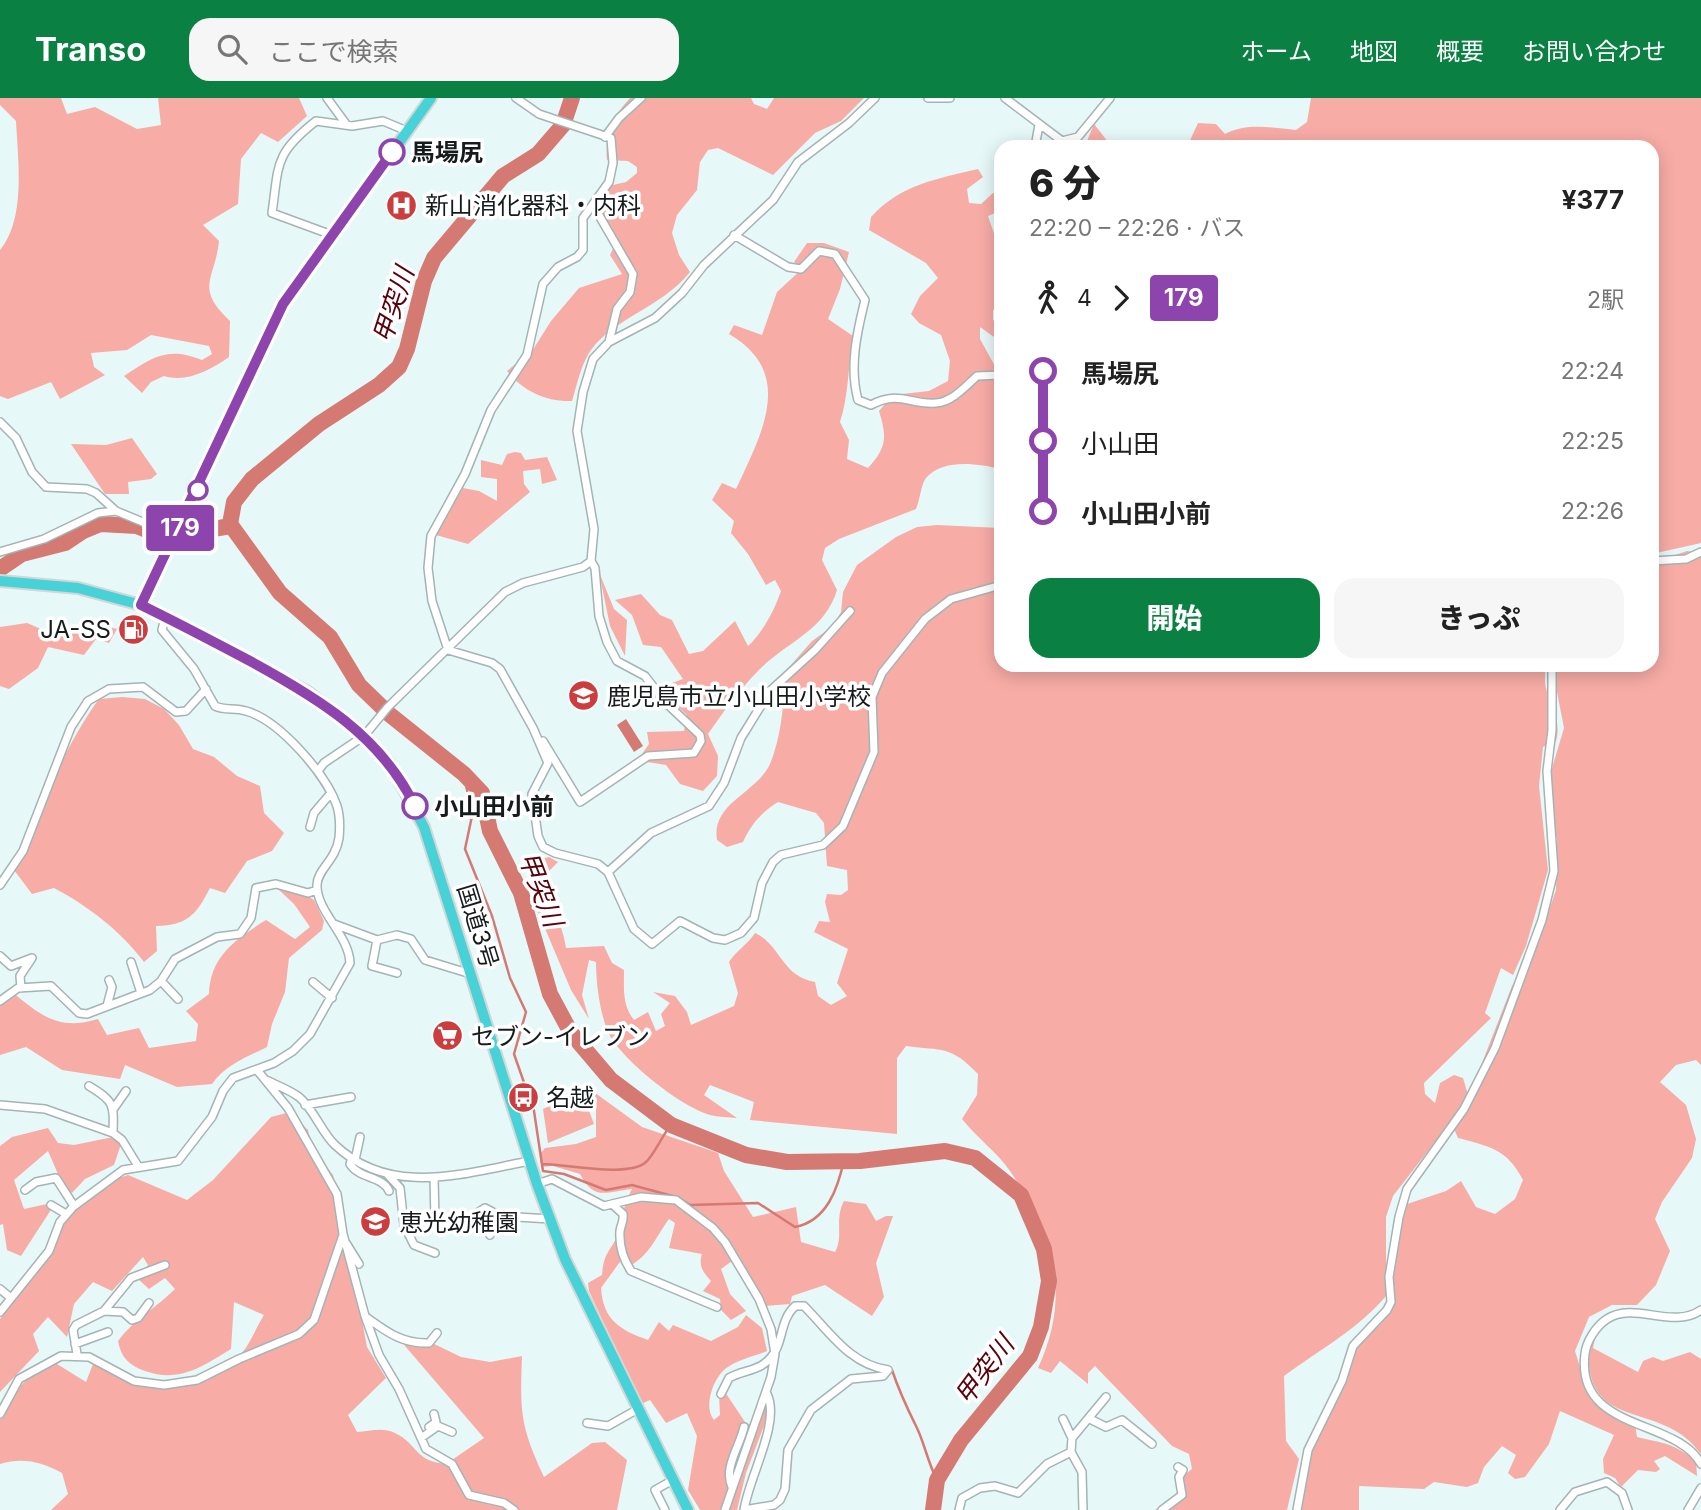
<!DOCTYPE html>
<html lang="ja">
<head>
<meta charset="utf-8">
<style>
  :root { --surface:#fff; --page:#f6f6f6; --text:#222; --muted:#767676; --accent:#0b8043 }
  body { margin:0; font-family:Inter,"Noto Sans JP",sans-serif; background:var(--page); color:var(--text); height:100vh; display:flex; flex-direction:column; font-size:26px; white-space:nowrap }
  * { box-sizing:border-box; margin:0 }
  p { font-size:23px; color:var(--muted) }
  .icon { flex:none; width:38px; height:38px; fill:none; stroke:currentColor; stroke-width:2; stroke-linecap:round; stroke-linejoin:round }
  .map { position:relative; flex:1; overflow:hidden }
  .drawer { position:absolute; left:994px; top:42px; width:665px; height:532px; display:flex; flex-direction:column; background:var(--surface); border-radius:21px; box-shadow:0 4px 18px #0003 }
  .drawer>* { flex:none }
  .badge { padding:0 14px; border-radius:5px; font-size:24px; line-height:46px }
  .map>.badge { position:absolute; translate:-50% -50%; box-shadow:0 0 0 4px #fff }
  .legs { display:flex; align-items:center; gap:10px; height:77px; padding:0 35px; font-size:23px }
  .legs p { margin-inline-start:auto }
  .headline { display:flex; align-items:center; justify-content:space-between; height:119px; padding:0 35px }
  h1 { font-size:38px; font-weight:800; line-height:52px }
  .action { display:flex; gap:14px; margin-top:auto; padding:14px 35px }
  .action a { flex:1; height:80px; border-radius:21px; background:var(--accent); color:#fff; font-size:28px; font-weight:800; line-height:80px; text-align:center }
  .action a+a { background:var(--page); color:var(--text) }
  ul { padding:0 35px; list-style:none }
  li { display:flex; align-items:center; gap:24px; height:70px; font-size:26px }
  li i { display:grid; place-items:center; width:10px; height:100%; margin:0 9px; background:currentColor }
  li i::after { content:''; width:18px; height:18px; margin:-9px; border:5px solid; border-radius:50%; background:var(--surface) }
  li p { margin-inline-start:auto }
  li:first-child i { background:linear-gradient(#0000 50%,currentColor 0) }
  li:last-child i { background:linear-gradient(currentColor 50%,#0000 0) }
  header { display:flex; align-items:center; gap:42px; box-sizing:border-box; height:98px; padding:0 35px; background:var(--accent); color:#fff }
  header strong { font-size:33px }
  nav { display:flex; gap:38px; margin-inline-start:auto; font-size:24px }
  .search { width:490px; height:63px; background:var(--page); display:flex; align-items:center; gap:18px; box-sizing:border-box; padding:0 24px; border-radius:21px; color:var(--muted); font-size:26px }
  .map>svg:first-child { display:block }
  .green { fill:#f8aca6 }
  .water { fill:#d57973 }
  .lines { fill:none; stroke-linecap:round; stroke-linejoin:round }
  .stream { stroke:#d57973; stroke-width:2.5 }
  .river { stroke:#d57973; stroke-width:16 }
  .minor-casing { stroke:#a4b4b4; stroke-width:10 }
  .trunk-casing { stroke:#d5d6d6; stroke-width:14 }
  .minor { stroke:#fff; stroke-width:7 }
  .trunk { stroke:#47d2d7; stroke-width:10 }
  .line-1-casing { stroke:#fff; stroke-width:16 }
  .line-1 { stroke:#8e44ad; stroke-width:10 }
  .stop-1-dot { fill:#fff; stroke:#8e44ad; stroke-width:3.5 }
  .labels { text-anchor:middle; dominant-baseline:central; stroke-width:7; stroke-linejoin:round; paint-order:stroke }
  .stop-label { font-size:24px; font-weight:bold; fill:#161c1c; stroke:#fff; text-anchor:start }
  .poi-label { font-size:24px; fill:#161c1c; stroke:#fff; text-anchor:start }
  .street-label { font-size:24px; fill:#161c1c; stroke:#fff }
  .water-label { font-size:26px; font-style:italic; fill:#5a020b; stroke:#fff }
</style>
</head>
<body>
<header>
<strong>Transo</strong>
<div class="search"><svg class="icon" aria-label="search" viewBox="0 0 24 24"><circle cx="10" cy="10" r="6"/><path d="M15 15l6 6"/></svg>ここで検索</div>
<nav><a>ホーム</a><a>地図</a><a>概要</a><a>お問い合わせ</a></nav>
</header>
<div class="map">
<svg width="1701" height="1412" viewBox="0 0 1701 1412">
  <rect width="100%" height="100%" fill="#e7f8f8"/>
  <path class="green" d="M0,0H61L67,16L95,9L137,31L161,27L158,0H299L307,18L278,44L261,35L241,61L238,106L203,127L219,143C215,182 194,189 230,223L229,259C210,272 187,285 164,278L151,284L142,295L124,278C153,259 167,248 202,262L212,256L209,248L151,237L127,252L91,255L94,269L105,277L60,301L51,284L8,301L0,298V152C26,120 18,63 16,23L0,7Z
    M630,0H751L754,6L767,11L774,0H864L841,23L815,35L773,77L718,50L708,52L700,64L697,92L677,117L672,135L679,157L690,174C661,210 614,220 591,252C581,266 577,287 572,303C546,304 523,293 507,273L534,250L551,223L579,190L622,176L610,157L616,144L592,103L600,90L626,84L637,75V69L628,63L607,62C604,37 614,17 630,0Z
    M1311,0H1701V445L1652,456V49H1187L1198,25L1216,26L1225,36C1248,24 1272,30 1296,32L1307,24Z
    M1094,26L1112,49H1069L1087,43Z
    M978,71L983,79L967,91L969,105L981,106L993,95H1001V113L988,118L996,141H1001V207L993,212V222L1001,226V244L980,229V241L1001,279V371C978,366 944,360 926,380C921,386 920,402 916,411L839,441L825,450L822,462L837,492C825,533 786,544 759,572C740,591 723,614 708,636L718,658L717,678L703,693L680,686L666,667L647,664L642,656L649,646L647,634L684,633L687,617L665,597L672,585L683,581L661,549L643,547L632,517L615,502L641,496L660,517L672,522L689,556L703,553L735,523L748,548C762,536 775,511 781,493L775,482L766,487L748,456L731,435L734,423L712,402L722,385L736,391C762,335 796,275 729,236L734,227L762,237L777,194L803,170L794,164L807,145H824L849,154L840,191L828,221L853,238C848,267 849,296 840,324L849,342L847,361L868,370C887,349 887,339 879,313L893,297L929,293L948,283L950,263L941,237L919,225L911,216L920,198L938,180L926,165L869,132L871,119C901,86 937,81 978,71Z
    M132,340L157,376L151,381L128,384L129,396H105L71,346L106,347Z
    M515,354L521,355L525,362L547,359L557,382L542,386L540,371L523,373L524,386L530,394L468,446L436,437L463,390L479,393L497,403V381L481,379V362L502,367L507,356Z
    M937,427L1001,430V567H1545C1546,574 1544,583 1546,590C1550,610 1562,622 1556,643L1543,649L1539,688L1548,772L1526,848L1513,877L1501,870L1485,915L1491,920L1424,985L1425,996L1435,1005L1440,985L1454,977L1463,980L1469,1000L1393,1098L1386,1119V1198C1357,1232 1319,1252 1284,1278L1286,1343L1299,1361L1287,1412H1155L1167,1403L1186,1395L1183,1378L1192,1371L1189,1356L1172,1348L1095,1268L1088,1275V1286L1060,1263L1051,1275L1038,1270C1072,1196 1054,1136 1010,1073C996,1053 977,1040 962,1021L977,997L978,976C950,947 943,953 906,948L897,960V1036L750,1022L754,1004L710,987L704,997L737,1020C728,1019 718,1019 710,1017C680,1008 626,965 610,938C600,918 596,886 596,864L589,862L582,897L589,921L571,892L533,802L535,770L541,761L549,759L558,764L549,773C544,805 562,819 566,850L604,848L612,865L624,872C624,890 622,907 634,922L648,914L656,933L665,928L661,916L670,905L653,894L675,898L687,914L691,927L734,908L738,895L729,864C737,852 747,847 755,835C781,847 781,878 815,884L818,898L831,907L847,898L837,885L848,851L814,834L819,823L830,824L825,804L827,796L841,797L848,792L847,772L827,768L824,725L816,715L778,704C762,714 751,726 743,744L727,749L717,742C711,705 757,695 770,666C781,640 785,602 784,575L812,543L833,528L841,514L843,494L857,467L896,439L917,429Z
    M1687,453L1701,455V967L1696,962L1676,967L1660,984L1686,1007L1696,1041L1692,1060L1662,1104L1655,1121L1670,1153L1656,1187L1637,1207H1612L1589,1219L1575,1253L1589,1298L1602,1309L1635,1326L1637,1339C1666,1346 1671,1344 1696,1363L1697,1378L1665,1358L1654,1363L1660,1371L1656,1374L1638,1372L1621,1389L1615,1380L1604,1375L1603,1361L1614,1337L1560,1313L1549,1346L1525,1379L1515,1381L1508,1375L1516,1357L1502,1348L1484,1369L1478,1385L1467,1389L1434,1384L1424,1391L1359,1388V1412H1298L1308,1351L1319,1322L1363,1232L1388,1204L1401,1108L1446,1093L1461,1083L1476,1109L1495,1116L1515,1101L1523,1082C1507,1051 1491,1049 1458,1040L1452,1026L1473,1003V988L1512,888L1537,847L1556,792L1557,741L1544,697L1564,630L1555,584V567H1652V465Z
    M599,474L614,511L627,522L625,558L610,528Z
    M27,525L48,534L71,536L93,525L117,531L109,545L96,541L84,557L48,549L38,570L9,591L0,588V529Z
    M122,599L145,601L164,611L179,627L193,651L214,659L237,678L260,688L264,715L284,735L272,753L247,763L225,795L210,790C196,817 188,827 156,828L157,853L144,864C121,833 88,808 54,790L32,796L11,768C42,712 61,653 99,601Z
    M278,791L302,794L314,802L324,823L322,832L289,860L285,894L272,926L267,949C247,959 225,967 212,986L177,989L125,967L120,981L62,972L26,949L0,957V902L11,893C41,918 59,933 98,921L107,937L139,930L149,950L196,943L198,926L186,913L209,896C210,858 236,841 266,822L295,841L310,829L294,806Z
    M587,989L642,1029L718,1055L724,1073L753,1119L796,1109L801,1144L835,1154C844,1138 834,1121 844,1103L866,1106L876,1123L886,1118H893L876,1165L884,1199L872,1218L825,1187L792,1198L790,1206L765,1208L739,1158L721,1171L730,1196L746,1213L731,1222L721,1212L720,1201L703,1193L711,1183C703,1174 698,1168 702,1156L669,1150L675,1125L669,1121C657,1137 649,1158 631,1167L622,1161L601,1190C603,1222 620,1232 648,1242L659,1224L669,1233L673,1227L711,1243L738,1229L746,1217L762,1230L767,1253C755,1258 736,1262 725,1271C713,1281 703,1309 714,1322L720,1317L719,1297L725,1294L745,1324L751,1327L770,1297V1312L746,1375L737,1412H700L688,1392L697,1338L687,1315L666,1325L650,1302L641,1306L589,1193L588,1185L602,1177C604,1151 613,1152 618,1135C623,1118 623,1108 632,1091C605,1094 594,1103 580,1076L553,1068L541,1069L540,1056L545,1050L576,1046L596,1039V1011Z
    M582,994L594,1026L548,1045L543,1011Z
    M290,1014L308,1032L313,1052L333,1077L341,1106L338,1141L356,1190L367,1249L386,1280L348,1317L357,1334C369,1333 384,1329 395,1335C418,1346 414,1363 446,1366L484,1340L399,1241L426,1242L461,1259L490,1264L522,1258C520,1315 520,1327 544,1379L592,1345L605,1344L627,1362L617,1412H51L68,1396L62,1375C42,1364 23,1359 0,1366V1307L49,1261L86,1284L95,1261C110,1273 124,1282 142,1288C170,1296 228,1274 245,1251C252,1241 257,1228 264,1217L234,1204L231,1251C202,1269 179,1285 145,1273C130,1268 121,1260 118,1243C133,1222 156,1210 175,1191L165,1180L149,1191L137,1180L148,1167L143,1159L112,1193L93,1184L74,1206L67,1239L48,1219L33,1236L39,1253L0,1294V1221L46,1158L68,1118L110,1083L128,1077L187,1102L213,1082L271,1019Z
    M48,1030L58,1045L74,1047L113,1039L121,1046L114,1067L85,1081L72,1095L64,1090L48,1053L14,1082L24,1111L56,1104L21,1158L7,1152L3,1126L0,1127V1048L12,1039Z
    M1590,1235L1595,1240L1593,1250L1638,1274L1643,1263L1653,1259L1663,1263L1690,1254L1701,1261V1356C1659,1297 1576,1341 1590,1235Z"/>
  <path class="water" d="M626,621L643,648L634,654L617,627Z"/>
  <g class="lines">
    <path class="stream" d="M464,676L472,718L465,751L492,818L510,880L526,914L514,956L534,1013L543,1073L564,1076L606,1092L632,1087L676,1099
      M542,1066C565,1066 629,1080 646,1064C654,1057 663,1036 671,1027
      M682,1102L690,1107L758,1105L795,1129C827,1123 838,1090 844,1062
      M892,1272C899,1293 907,1310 917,1330C925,1347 928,1365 937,1382"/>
    <path class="river" d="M572,0L563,27L538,56L503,78L434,160L424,183L407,251L399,269L379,287L319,326L252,381L234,404L230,426L280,495L330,539L359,587L389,616L464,676L482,695L490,733L521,795L550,896L571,935L611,982L671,1027L746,1057L787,1064L860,1063L945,1053L975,1060L1021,1097L1044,1151L1049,1183L1041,1229L1030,1258L961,1342L937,1382L933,1412
      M0,471L22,456L65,445L83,433L100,426L137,428L164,439L231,428"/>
    <defs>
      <path id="minor" d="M327,0L346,26
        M928,0H950
        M1005,0L1062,43L1078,39L1110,0
        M605,39L619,20L641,0
        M1035,49L1039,27
        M593,107L633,176L630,194L617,211L609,244
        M332,137L272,115C279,66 274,56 316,23L352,28L383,23L407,33
        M734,137L788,169L801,171L819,153L835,156L865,202C857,234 849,269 858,302L871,307C900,292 909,307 936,305C952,304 966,288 977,278L1001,277
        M0,324L16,340L32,374L46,389L87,391L96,395L116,413L145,425H181
        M0,454L44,441L98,415L116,413
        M1652,463L1686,461L1701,454
        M448,552L492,565L500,571L533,630L548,665L532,696L538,738L543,749L555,755L598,766L608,774L634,831L652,846L680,823L713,840L725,842L741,835L754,820L762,785L773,764L781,757L823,747L843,728L874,654L872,599L882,575L925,521L951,501L1001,487
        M448,552L432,503L428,470L431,438L465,376L491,312L527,257L543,186L558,169L577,159L583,152V120L609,84L613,65L611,40L539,16L516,0
        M543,643L580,704L648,658L694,655L701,643L700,637L665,604L645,578L617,563L607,544L599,518L595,470L591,463
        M318,673L324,665L364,638L388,609L505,494L523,485L583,469L591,463L594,431L577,333L583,294L593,261L609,244L655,220L682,195L704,167L773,102L798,64L849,25L875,0
        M310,729L314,715L331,695
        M608,774L651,735L709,708L724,685L741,640L770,593L815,552L850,513
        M0,787L23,753L71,629L88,603L109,591L143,589L176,614L186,613L206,591
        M334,826L377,842L397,837L411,841L425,862L471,876
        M377,842L372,868L397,875
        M0,858L11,868L32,860L20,878L21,890
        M131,864L141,895
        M161,883L178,901
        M313,884L332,900
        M0,903L18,890L51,888L79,915L87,916L150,892L161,883L175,861L217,839L240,836L251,820L256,790L276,786L308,795L317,792
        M107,908L112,889L109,882
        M257,972L288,1010L337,1096L343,1136L365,1218L379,1257L399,1291L426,1351L452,1366L469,1397L504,1405L514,1412
        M266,982C276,987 290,992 299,999C314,1011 321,1034 335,1047C391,1100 464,1075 530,1063
        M89,988C114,1003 114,1006 113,1035
        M0,1007L45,1011L113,1035L122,1042L138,1068
        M305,1007L351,999
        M114,1010L126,993
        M352,1060L350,1066C359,1081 383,1078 389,1093
        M355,1062L360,1039
        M388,1077L400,1090L404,1127L414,1147L435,1155
        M434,1079L435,1123
        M537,1086L552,1081L604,1108L641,1099L676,1102L713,1130L725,1144L759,1201L771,1231L775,1256L771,1279L725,1412
        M25,1092L36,1084L56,1080L74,1108
        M612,1106L623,1116C624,1124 621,1126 620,1133C619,1148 623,1161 631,1173L717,1209
        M51,1107L66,1116
        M490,1137L479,1120V1114L485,1110L500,1118L551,1121
        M346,1145L359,1166
        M0,1191L11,1200
        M1701,1212C1672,1232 1635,1203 1607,1221C1596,1228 1586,1244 1585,1256C1575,1334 1677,1320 1701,1366
        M104,1213L131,1180L165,1167
        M0,1214L49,1153L60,1124L73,1109L123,1072L178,1063L212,1019L223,993L233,980L274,965L293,953L310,936L350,865C349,837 316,813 317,787C317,772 336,762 339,740C340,730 340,718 337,708C326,676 279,622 246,613C235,609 225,613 215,608L194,571L162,532L165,519
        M366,1219C387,1234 402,1246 429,1245L437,1235
        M75,1246L108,1234
        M77,1256L73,1232L76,1227L104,1213L123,1214L132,1222L138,1220L149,1205
        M721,1296L729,1280C740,1273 756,1273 765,1265C786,1249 777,1225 795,1208H804C830,1234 849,1266 888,1272
        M0,1316L19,1281L61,1258L89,1259L134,1283L164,1287L197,1282L239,1261L299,1236L314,1222L343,1137
        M1063,1321L1072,1340L1071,1354
        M1090,1321L1106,1329L1122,1322L1152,1346
        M587,1325L608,1328L638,1311
        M429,1329L436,1324L434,1316
        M421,1340L438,1328L452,1334
        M1072,1340L1106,1299
        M732,1389C723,1370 740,1348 744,1329
        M665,1412L655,1392L673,1382
        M744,1412L774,1407L780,1402L785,1391L788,1352L811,1312L851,1281L883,1278L888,1272
        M744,1412C749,1378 781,1325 767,1296
        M959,1412L962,1400L980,1390L995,1388L1018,1395L1047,1366L1071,1354L1082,1374L1083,1412
        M1162,1412L1182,1397L1179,1379L1183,1372L1178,1369
        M1297,1412L1308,1352L1342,1283L1353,1248L1387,1212L1391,1204L1389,1179L1399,1119L1407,1091L1464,1011L1495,950L1542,822L1554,773L1547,673L1552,632V567
        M1560,1412L1575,1394L1607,1384L1622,1395L1628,1412
        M1688,1412L1701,1390"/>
      <path id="trunk" d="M0,483L78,490L141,507L308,594L353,628L390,666L424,729L537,1086L565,1161L688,1412
        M141,507L283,206L431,0"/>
    </defs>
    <use href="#minor" class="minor-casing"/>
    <use href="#trunk" class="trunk-casing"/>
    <use href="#minor" class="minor"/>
    <use href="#trunk" class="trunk"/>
  </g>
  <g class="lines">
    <defs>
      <path id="line-1" d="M392,54L283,206L141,507C178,525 214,544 250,563C318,600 380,637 415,708"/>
    </defs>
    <use href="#line-1" class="line-1-casing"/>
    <use href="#line-1" class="line-1"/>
  </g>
  <defs>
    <symbol id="hospital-disc" viewBox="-11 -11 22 22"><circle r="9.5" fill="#cc3d3e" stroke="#fff"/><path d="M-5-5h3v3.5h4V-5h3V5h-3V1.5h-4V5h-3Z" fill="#fff"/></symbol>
    <symbol id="fuel-disc" viewBox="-11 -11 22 22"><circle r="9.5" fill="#cc3d3e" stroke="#fff"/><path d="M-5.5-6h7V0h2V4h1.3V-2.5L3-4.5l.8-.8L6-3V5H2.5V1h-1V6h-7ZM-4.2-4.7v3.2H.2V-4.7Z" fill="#fff"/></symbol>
    <symbol id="school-disc" viewBox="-11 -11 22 22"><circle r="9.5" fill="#cc3d3e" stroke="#fff"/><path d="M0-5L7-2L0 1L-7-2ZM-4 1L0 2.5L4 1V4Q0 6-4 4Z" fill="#fff"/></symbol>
    <symbol id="supermarket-disc" viewBox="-11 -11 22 22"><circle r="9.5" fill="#cc3d3e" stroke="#fff"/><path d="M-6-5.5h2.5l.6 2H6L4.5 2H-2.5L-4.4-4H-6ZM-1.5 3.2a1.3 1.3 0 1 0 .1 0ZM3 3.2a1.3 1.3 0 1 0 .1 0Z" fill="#fff"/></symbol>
    <symbol id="bus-disc" viewBox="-11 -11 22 22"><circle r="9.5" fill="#cc3d3e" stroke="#fff"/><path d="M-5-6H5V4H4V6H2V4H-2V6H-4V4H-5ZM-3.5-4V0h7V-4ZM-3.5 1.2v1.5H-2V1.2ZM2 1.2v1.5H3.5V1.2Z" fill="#fff"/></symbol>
  </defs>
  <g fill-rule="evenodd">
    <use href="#hospital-disc" x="384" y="90" width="35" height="35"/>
    <use href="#fuel-disc" x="116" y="514" width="35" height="35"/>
    <use href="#school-disc" x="566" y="580" width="35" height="35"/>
    <use href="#supermarket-disc" x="430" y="920" width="35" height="35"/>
    <use href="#bus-disc" x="506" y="982" width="35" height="35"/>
    <use href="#school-disc" x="358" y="1106" width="35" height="35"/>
  </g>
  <g class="stop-1-dot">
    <circle cx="392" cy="54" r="12"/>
    <circle cx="198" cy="392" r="9"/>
    <circle cx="415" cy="708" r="12"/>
  </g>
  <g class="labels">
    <g class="stop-label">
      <text x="411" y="54">馬場尻</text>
      <text x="434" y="708">小山田小前</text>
    </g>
    <g class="poi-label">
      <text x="425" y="107">新山消化器科・内科</text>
      <text x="111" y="531" text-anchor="end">JA-SS</text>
      <text x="607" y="598">鹿児島市立小山田小学校</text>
      <text x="471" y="938">セブン-イレブン</text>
      <text x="546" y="999">名越</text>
      <text x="399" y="1124">恵光幼稚園</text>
    </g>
    <g class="street-label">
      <text transform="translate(478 828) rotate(73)">国道3号</text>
    </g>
    <g class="water-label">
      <text transform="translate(393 207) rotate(-72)">甲突川</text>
      <text transform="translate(541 791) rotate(69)">甲突川</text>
      <text transform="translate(984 1272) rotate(-53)">甲突川</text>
    </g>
  </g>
</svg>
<b class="badge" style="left:180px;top:430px;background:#8e44ad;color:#fff">179</b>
<section class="drawer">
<div class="headline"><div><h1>6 分</h1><p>22:20 – 22:26 · バス</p></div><b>¥377</b></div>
<div class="legs"><svg class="icon" aria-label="walk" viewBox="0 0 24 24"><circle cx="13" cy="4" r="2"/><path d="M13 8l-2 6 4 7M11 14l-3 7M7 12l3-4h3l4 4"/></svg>4<svg class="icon" aria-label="forward" viewBox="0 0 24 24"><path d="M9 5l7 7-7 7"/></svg><b class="badge" style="background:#8e44ad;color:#fff">179</b><p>2駅</p></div>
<ul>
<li><i style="color:#8e44ad"></i><b>馬場尻</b><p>22:24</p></li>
<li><i style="color:#8e44ad"></i><span>小山田</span><p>22:25</p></li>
<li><i style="color:#8e44ad"></i><b>小山田小前</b><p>22:26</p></li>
</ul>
<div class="action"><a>開始</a><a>きっぷ</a></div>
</section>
</div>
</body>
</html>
